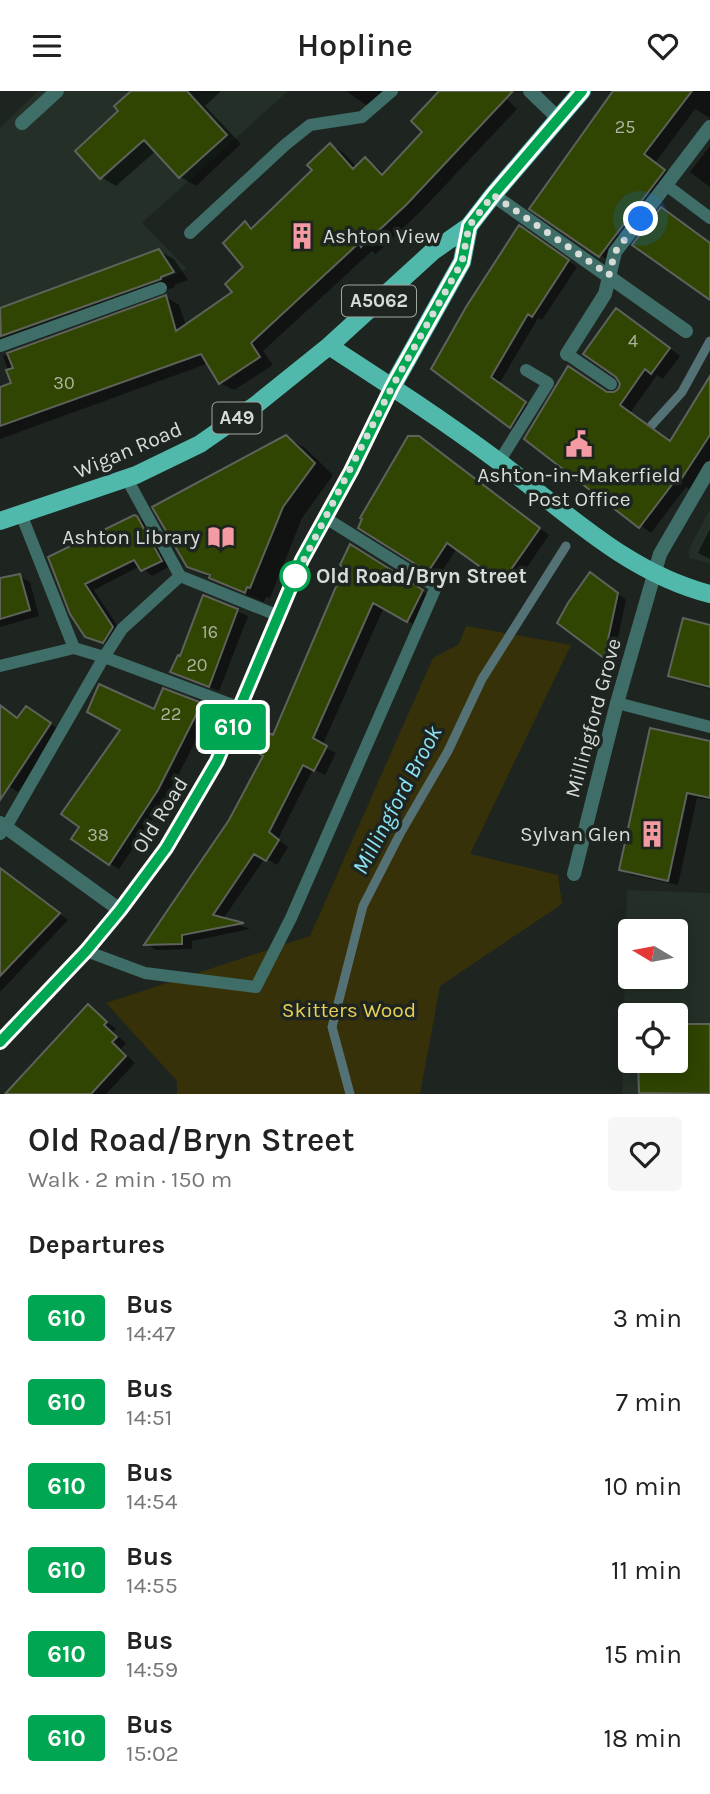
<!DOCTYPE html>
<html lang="en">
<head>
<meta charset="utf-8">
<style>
  :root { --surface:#fff; --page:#f6f6f6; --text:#222; --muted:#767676 }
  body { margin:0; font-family:Karla,sans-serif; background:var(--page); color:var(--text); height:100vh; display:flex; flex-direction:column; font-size:26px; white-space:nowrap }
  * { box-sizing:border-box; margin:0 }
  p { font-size:23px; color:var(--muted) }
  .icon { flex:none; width:38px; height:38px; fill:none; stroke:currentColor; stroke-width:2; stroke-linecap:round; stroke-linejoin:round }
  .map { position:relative; height:1003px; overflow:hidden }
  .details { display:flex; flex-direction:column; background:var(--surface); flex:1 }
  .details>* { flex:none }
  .badge { padding:0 14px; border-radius:5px; font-size:24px; line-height:46px }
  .needle { width:46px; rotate:280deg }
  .tools { position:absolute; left:618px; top:828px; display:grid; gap:14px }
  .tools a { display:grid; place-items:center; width:70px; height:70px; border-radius:7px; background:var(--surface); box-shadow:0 4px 18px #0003; font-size:35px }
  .you { position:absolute; width:35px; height:35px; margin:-18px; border:5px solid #fff; border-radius:50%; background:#1a73e8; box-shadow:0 0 0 10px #1a73e833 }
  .map>.badge { position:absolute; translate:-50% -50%; box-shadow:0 0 0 4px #fff }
  h2 { padding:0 28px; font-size:26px; line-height:63px }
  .round { display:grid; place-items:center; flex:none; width:74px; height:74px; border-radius:7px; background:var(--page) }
  .overview { display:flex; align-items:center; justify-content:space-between; height:119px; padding:0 28px }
  h1 { font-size:33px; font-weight:600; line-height:52px }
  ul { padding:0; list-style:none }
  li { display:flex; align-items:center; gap:21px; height:84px; padding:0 28px }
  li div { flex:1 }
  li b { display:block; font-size:26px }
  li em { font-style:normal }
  li .badge { min-width:77px; font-weight:700; text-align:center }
  header { display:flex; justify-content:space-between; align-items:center; height:91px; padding:0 28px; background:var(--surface); font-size:32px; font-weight:600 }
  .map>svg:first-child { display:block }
  .built { fill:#232f27; fill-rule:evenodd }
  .green { fill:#373109 }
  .shadow { fill:#0007 }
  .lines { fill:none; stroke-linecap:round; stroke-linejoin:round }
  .stream { stroke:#547176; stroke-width:9 }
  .building { fill:#2f4501; stroke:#5e625b; stroke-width:2 }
  .lane { stroke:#3f6d67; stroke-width:12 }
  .street { stroke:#3f6d67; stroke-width:14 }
  .secondary { stroke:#4a988e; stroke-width:14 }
  .primary { stroke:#51b9ac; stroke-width:18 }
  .line-casing { stroke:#fff; stroke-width:16 }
  .line { stroke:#00a651; stroke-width:10 }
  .walk { stroke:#d8dcd9; stroke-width:7; stroke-dasharray:0 12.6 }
  .stop-dot { fill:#fff; stroke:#00a651; stroke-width:3.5 }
  .labels { text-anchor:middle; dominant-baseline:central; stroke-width:7; stroke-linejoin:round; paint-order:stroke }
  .number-label { font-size:18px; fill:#aeb6a3 }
  .shield { fill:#1e2520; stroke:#a0a5a2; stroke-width:2 }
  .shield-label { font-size:19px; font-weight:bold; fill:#d8dcd9 }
  .poi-label { font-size:21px; fill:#d8dcd9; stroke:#1e2520; text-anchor:end }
  .street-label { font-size:21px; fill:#d8dcd9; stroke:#1e2520 }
  .stop-label { font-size:21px; font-weight:bold; fill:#d8dcd9; stroke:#1e2520; text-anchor:start }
  .park-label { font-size:21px; fill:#e7d052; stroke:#1e2520 }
  .water-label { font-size:23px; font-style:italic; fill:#8ce2f5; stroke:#1e2520 }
</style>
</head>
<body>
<header><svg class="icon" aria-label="menu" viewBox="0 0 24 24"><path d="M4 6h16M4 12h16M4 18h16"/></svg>Hopline<svg class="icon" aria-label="heart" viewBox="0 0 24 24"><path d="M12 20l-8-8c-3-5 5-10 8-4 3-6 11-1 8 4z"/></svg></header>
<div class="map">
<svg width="710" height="1003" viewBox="0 0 710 1003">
  <rect width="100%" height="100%" fill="#1e2520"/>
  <path class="built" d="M38,0H288L142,132L187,178L100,218L0,251V37Z
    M710,418V472L690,467L688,460Z
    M627,799L710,802V1003H622ZM630,840H676V886H630ZM630,924H676V970H630Z"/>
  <path class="green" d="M466,535L571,554L470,763L558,784L562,813L440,895L420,1003H177V990L106,912L310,845L433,567L459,553Z"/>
  <path class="shadow" d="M134,0H221L205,15L241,53L196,95L181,86L157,59L116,95L101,86L121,20Z
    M346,0H385L369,16Z
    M441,0H499L517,18L420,121L376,163L372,160L263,260L273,274L234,299L220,292L209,272L0,348V298L13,293L3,265L166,206L179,214L186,235L235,201L246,177V133L254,137L315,79L330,54L344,62L357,77L366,68L385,83L424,41Z
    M616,0H710V27L695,18L655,72L677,87L612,172L531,117Z
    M710,55V96L690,81Z
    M528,141L577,176L542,229L538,227L499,293L534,318L520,341L433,277Z
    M159,160L174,168L188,189L174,194L175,196L11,255L0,253V219Z
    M628,226L680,265L663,288L657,284L630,322L672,352L710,288V368L690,398L686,396L651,442L526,348L608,302L615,303L620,298Z
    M286,346L305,357L333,384L302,427L270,507L266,506L264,511L230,497L188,475Z
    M429,353L549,444L516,492L513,490L511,494L500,488L457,457L439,485L360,436Z
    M137,427L147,432L170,475L152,485L140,475L94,499L122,542L113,556L86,545L50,466Z
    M710,438V468L698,462Z
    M361,461L432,506L418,536L384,516L322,655L336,662L325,684L313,678L278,748L288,756L277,774L265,767L223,828L250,838L192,850V858L156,859L147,853L230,730L273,647Z
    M19,485L30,491L39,525L0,536V489Z
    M599,488L626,509L613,570L560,531Z
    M204,506L248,525L219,600L172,581L181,567Z
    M710,536V598L680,590L670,584Z
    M201,613L211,619L168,705L119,778L109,772L82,735L122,639L155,620Z
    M0,615L19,628L36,623L60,639L18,701L0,690Z
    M710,652V709L697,707L678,794L631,784L621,778Z
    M0,782L15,789L68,829L0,901Z
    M88,916L116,938L113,941L126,952L121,958L135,972L106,1003H18Z
    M676,935H710V1003H641L640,970H676Z"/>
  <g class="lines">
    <path class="stream" d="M651,335L682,301L710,250
      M350,1003L332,936L363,815L401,741L448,660L482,588L566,455"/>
  </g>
  <path class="building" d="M131,0H187L227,44L179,87L144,49L100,88L75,60L118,20L114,15Z
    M439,0H513L407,113L361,156L359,152L251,252L260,266L219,293L201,263L0,335V296L11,292L6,279L13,277L7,262L166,204L176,240L232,201L225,193L243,176L223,152L245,130L251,138L312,79L307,74L330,52L353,78L365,66L382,84L422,41L411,30Z
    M613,0H692L644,63L665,79L599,166L529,118Z
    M661,116L710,152V209L632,154Z
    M519,134L569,169L532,226L528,223L491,286L526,311L510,337L431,278L466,216Z
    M159,158L174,181L161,186V188L1,245L0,217Z
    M616,217L670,257L651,283L645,278L620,314L670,350L710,285V344L678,393L674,391L639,437L524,348L568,275L607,301H614L618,298L620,293L616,286L583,263Z
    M286,344L315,372L283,416L250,497L247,496L245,502L209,487L210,484L187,476L152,416Z
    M408,345H419L540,437L505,487L503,486L500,490L447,452L428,481L358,437L362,428L360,427Z
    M134,424L137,425L162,470L141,480L134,469L85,493L113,536L103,552L85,546L70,523L48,466Z
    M350,453L423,499L407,531L373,512L313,647L327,655L314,680L303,674L269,741L279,749L266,770L254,763L213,824L244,832L182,844V853L144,854L229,729L263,665L258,662L269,642L273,644L344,477L340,474Z
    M590,481L618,502L604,567L557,532L568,512Z
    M20,483L30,519L0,528V487Z
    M203,504L238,518L209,596L170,581L178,564L180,565Z
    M683,527L710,534V596L668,585Z
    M99,593L154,618L163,597L202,612L158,699L109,774L71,748L79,736L61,723L120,639L87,621Z
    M0,614L17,627L26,615L51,632L0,709Z
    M650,637L710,650V707L687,702L668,790L619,779Z
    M0,777L60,822L0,885Z
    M88,913L107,931L104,934L117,946L112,951L126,965L91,1003H5Z
    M676,933H710V1003L639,1002L638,970H676Z"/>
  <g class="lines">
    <path class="lane" d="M666,94L710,127
      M190,142L285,54L310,34L362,26L392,0
      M0,255L161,197
      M567,263L611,293
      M499,371L548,292L526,279
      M127,388L180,485L279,525
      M21,423L74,557
      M180,485L122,538L104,566L241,617
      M0,575L74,557L104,566L6,736L0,743
      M617,612L710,636
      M86,860L145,882L256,896L291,827L436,496L324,426"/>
    <path class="street" d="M530,0L558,27
      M22,32L57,0
      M493,104L686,240
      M567,263L605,203L615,161L710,36
      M0,732L120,819
      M574,783L617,612L660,463L710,377"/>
    <path class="secondary" d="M0,951L86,860L120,819L166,757L217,670L302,469L351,380L392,296"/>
    <path class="primary" d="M329,255C386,292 443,329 498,370C565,420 627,482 710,503
      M392,296L462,171L469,135
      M0,430L136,384L200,353L257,313L329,255L432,161L469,135L493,104L582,0"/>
  </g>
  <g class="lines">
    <defs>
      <path id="line" d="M0,951L86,860L120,819L166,757L217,670L302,469L351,380L392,296L462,171L469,135L493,104L582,0"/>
    </defs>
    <use href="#line" class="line-casing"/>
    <use href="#line" class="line"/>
    <path class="walk" d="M295,485L294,488L392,296L462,171L469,135L493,104L609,184L615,161L641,128"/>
  </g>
  <defs>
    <symbol id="building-bare" viewBox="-9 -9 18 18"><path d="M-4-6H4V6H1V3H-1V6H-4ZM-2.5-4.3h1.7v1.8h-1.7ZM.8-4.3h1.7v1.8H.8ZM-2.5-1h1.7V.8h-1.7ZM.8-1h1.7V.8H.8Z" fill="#f49aa2" stroke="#1e2520" stroke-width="2.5" paint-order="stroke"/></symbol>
    <symbol id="civic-bare" viewBox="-9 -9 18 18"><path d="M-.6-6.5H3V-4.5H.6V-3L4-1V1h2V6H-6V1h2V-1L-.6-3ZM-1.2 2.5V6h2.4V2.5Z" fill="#f49aa2" stroke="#1e2520" stroke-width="2.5" paint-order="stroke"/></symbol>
    <symbol id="library-bare" viewBox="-9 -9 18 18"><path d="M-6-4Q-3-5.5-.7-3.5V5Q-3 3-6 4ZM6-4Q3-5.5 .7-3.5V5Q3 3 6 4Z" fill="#f49aa2" stroke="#1e2520" stroke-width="2.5" paint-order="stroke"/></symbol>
  </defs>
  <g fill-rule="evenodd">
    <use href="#building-bare" x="283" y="126" width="38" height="38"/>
    <use href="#civic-bare" x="560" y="334" width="38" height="38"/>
    <use href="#library-bare" x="202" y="427" width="38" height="38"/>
    <use href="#building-bare" x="633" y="724" width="38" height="38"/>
  </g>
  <circle class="stop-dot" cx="295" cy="485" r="14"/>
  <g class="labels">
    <g class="number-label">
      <text x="625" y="36">25</text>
      <text x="633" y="250">4</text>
      <text x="64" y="292">30</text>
      <text x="210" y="541">16</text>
      <text x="197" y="574">20</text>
      <text x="171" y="623">22</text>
      <text x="98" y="744">38</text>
    </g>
    <g class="shield">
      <rect x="342" y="194.5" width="74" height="31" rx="5"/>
      <rect x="212.5" y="311.5" width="49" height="31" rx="5"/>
    </g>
    <g class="shield-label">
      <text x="379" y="210">A5062</text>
      <text x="237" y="327">A49</text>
    </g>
    <g class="poi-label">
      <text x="323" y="145" text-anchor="start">Ashton View</text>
      <text x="579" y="384" text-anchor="middle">Ashton-in-Makerfield<tspan x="579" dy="24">Post Office</tspan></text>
      <text x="200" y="446">Ashton Library</text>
      <text x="631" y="743">Sylvan Glen</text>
    </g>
    <g class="street-label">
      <text transform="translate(128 359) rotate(-23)">Wigan Road</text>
      <text transform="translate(593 627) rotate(-75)">Millingford Grove</text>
      <text transform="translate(160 724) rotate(-58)">Old Road</text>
    </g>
    <g class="stop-label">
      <text x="316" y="485">Old Road/Bryn Street</text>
    </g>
    <g class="park-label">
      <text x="349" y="919">Skitters Wood</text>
    </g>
    <g class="water-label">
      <text transform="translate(397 709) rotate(-62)">Millingford Brook</text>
    </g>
  </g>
</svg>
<div class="tools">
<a><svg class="needle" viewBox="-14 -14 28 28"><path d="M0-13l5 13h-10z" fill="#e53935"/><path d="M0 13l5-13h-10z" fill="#767676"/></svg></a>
<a><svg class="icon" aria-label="locate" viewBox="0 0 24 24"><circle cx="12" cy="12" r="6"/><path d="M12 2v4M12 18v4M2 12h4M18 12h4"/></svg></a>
</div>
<div class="you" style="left:641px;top:128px"></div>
<b class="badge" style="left:233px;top:636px;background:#00a651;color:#fff">610</b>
</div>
<section class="details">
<div class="overview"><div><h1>Old Road/Bryn Street</h1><p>Walk · 2 min · 150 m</p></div><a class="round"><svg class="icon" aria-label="heart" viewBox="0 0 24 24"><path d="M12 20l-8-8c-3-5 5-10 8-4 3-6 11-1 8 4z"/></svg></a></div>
<h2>Departures</h2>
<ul>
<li><span class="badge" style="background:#00a651;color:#fff">610</span><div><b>Bus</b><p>14:47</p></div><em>3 min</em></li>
<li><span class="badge" style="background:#00a651;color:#fff">610</span><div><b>Bus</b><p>14:51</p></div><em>7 min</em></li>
<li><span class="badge" style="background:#00a651;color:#fff">610</span><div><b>Bus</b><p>14:54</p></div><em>10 min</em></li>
<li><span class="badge" style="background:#00a651;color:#fff">610</span><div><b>Bus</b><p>14:55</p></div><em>11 min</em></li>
<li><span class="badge" style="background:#00a651;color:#fff">610</span><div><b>Bus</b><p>14:59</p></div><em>15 min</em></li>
<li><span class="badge" style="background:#00a651;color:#fff">610</span><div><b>Bus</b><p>15:02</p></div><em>18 min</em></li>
</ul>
</section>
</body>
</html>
